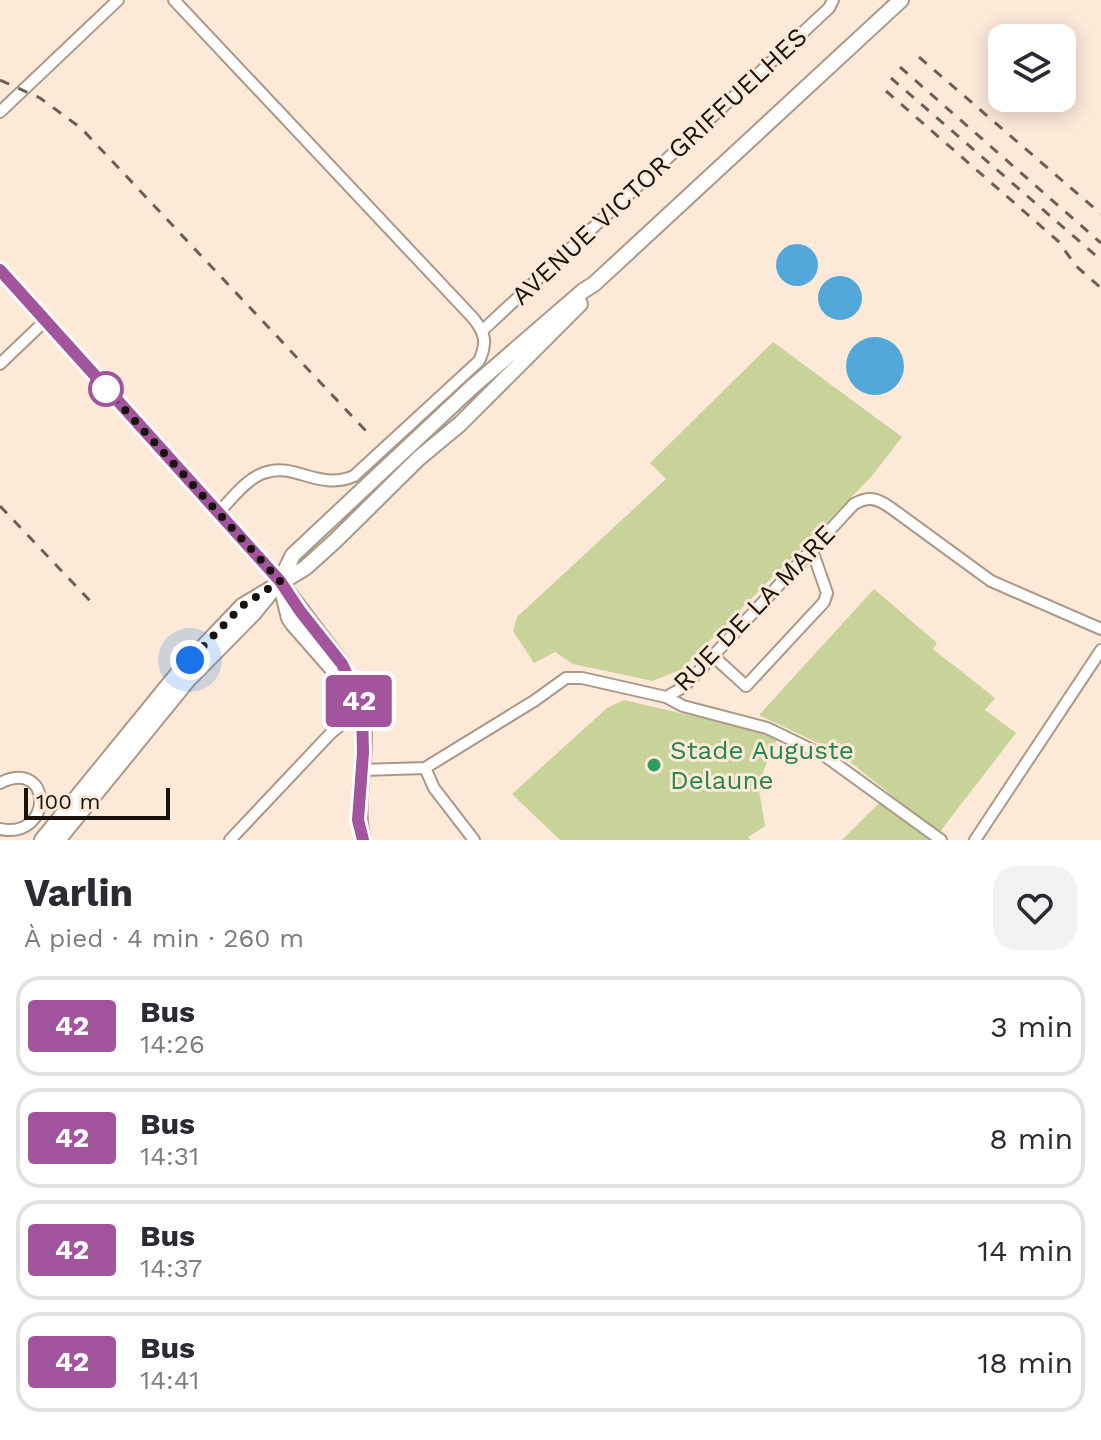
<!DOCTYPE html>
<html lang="fr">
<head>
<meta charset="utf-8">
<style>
  :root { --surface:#fff; --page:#f2f2f3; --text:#2b2b33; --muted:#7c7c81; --line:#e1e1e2 }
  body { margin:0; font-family:"Work Sans",sans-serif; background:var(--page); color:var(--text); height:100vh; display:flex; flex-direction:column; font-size:30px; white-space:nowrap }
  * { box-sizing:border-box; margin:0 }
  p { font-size:26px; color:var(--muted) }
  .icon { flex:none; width:44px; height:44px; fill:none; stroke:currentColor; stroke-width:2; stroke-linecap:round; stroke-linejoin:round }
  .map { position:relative; height:840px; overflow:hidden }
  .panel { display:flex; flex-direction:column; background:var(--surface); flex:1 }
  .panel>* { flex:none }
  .badge { padding:0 16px; border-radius:6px; font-size:28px; line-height:52px }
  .tools { position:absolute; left:988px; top:24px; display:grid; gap:16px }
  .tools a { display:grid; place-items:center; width:88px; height:88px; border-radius:16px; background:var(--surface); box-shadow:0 4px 20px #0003; font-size:40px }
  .scale { position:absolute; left:24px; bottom:20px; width:146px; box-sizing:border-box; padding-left:8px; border:4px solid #19130d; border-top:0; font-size:22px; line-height:28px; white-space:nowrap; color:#19130d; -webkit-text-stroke:6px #fce9d8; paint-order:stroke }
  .you { position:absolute; width:40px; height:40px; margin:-20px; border:6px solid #fff; border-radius:50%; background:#1a73e8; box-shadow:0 0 0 12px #1a73e833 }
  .map>.badge { position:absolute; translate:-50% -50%; box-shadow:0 0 0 4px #fff }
  .round { display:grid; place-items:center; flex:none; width:84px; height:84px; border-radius:24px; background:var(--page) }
  .head { display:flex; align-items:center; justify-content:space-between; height:136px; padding:0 24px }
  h1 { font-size:38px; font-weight:700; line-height:60px }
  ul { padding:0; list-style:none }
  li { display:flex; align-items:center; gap:24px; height:100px; margin:0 16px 12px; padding:0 8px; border:4px solid var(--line); border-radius:24px }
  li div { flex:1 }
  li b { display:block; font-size:30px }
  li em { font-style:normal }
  li .badge { min-width:88px; font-weight:700; text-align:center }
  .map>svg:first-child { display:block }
  .green { fill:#c7d398 }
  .water { fill:#52a9d9 }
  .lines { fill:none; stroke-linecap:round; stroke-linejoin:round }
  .street-casing { stroke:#aa9989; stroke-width:14 }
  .secondary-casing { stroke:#aa9989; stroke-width:18 }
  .street { stroke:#fff; stroke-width:10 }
  .secondary { stroke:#fff; stroke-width:14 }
  .rail { stroke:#6a6056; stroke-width:3; stroke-dasharray:10 10; stroke-linecap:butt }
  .line-casing { stroke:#fff; stroke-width:18 }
  .line { stroke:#a2559d; stroke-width:12 }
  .walk { stroke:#19130d; stroke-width:8; stroke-dasharray:0 14.4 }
  .stop-dot { fill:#fff; stroke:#a2559d; stroke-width:4 }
  .leisure-dot { fill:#2e9e5b; stroke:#fce9d8; stroke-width:3 }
  .labels { text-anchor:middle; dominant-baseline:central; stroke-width:6; stroke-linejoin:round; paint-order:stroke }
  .street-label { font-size:26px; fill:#19130d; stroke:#fce9d8 }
  .leisure-label { font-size:26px; fill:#27864d; stroke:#fce9d8; text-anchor:start }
</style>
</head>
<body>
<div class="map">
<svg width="1101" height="840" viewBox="0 0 1101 840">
  <rect width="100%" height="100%" fill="#fce9d8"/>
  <path class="green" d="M773,342L902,437L871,477L682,669L653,681L573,664L555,652L534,663L513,631L517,617L666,479L650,463Z
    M874,589L937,643L933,649L995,698L985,710L1016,733L939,833L839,753L759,715Z
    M624,700L753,730L777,739L758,784L765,826L748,837L750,840H560L512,794L607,708Z
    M880,802L930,840H842Z"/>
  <path class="water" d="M776 265a21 21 0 1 1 42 0a21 21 0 1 1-42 0Z
    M818 298a22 22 0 1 1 44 0a22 22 0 1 1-44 0Z
    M846 366a29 29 0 1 1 58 0a29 29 0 1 1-58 0Z"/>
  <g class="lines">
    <defs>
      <path id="street" d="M174,0L474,319C486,335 487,343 479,361L354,476C320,491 295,463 267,472C247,477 232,499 218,513
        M0,112L118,0
        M0,270L280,581
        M483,330L829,8L833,0
        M0,364L46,320
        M713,656L746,686L824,602L827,593L814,556L810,552
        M666,697L683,706L767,728L825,756L941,840
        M425,768L434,788L474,840
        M362,770L425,768L534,701L566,678H582L666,697L682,688L699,671L854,504C869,496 877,498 891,508L991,581L1101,629
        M0,783C53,757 54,840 0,829
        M230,840L330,734L362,707
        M975,840L1101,650"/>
      <path id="secondary" d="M280,581L289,618L293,624L357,697C375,742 351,794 363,840
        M287,591L342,664L349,683
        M42,840L179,672L242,606L305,568L335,541L419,458L460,424L580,304
        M58,840L188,680L253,614L280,581L293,555L472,387L583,291L594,284L901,0"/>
    </defs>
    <use href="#street" class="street-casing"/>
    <use href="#secondary" class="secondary-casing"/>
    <use href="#street" class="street"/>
    <use href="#secondary" class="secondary"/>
    <path class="rail" d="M919,57L1101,214
      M900,67L1101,243
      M891,78L1101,260
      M0,80L40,98L81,128L366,431
      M886,91L1058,241L1076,266L1101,288
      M0,506L92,603"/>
  </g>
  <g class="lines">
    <defs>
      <path id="line" d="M0,270L280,581L300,611L342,664L362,707L363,753L358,820L363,840"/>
    </defs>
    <use href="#line" class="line-casing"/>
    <use href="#line" class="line"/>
    <path class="walk" d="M106,389L280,581L242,606L190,660"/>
  </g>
  <circle class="stop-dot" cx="106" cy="389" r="16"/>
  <circle class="leisure-dot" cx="654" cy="765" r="8"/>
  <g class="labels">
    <g class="street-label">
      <text transform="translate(659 166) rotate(-43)">AVENUE VICTOR GRIFFUELHES</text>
      <text transform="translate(754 608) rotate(-46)">RUE DE LA MARE</text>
    </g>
    <g class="leisure-label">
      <text x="670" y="750">Stade Auguste<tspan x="670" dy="30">Delaune</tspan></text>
    </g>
  </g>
</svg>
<div class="tools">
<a><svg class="icon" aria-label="layers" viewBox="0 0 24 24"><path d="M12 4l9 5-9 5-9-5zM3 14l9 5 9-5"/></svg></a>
</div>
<div class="scale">100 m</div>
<div class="you" style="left:190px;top:660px"></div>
<b class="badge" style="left:359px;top:701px;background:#a2559d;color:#fff">42</b>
</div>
<section class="panel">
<div class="head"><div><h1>Varlin</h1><p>À pied · 4 min · 260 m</p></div><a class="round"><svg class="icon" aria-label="heart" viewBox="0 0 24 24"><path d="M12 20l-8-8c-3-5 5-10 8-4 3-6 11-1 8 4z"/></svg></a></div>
<ul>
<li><span class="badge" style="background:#a2559d;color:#fff">42</span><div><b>Bus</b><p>14:26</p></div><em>3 min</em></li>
<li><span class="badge" style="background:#a2559d;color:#fff">42</span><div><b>Bus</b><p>14:31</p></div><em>8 min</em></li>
<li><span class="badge" style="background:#a2559d;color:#fff">42</span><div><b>Bus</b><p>14:37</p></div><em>14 min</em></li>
<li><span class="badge" style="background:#a2559d;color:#fff">42</span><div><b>Bus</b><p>14:41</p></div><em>18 min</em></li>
</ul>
</section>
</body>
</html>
